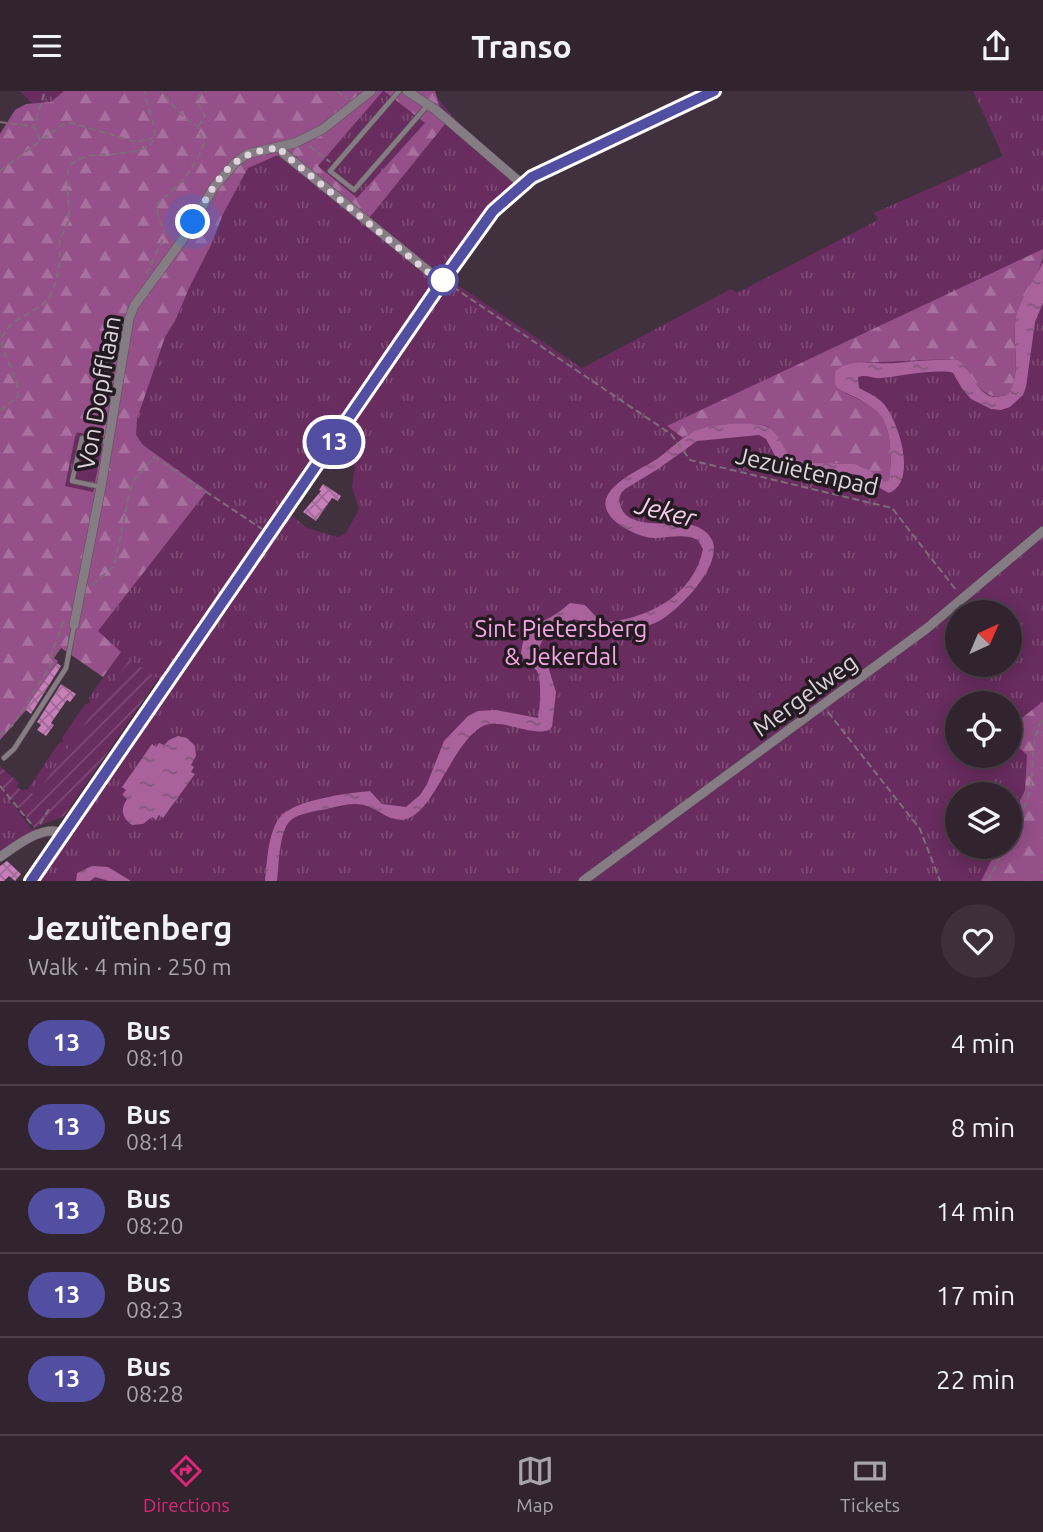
<!DOCTYPE html>
<html lang="en">
<head>
<meta charset="utf-8">
<style>
  :root { --surface:#31242e; --page:#3d303a; --text:#f1f3f6; --muted:#a8a4aa; --line:#4c414a; --accent:#db2777 }
  body { margin:0; font-family:Ubuntu,sans-serif; background:var(--page); color:var(--text); height:100vh; display:flex; flex-direction:column; font-size:26px; white-space:nowrap }
  * { box-sizing:border-box; margin:0 }
  p { font-size:23px; color:var(--muted) }
  .icon { flex:none; width:38px; height:38px; fill:none; stroke:currentColor; stroke-width:2; stroke-linecap:round; stroke-linejoin:round }
  .map { position:relative; height:790px; overflow:hidden }
  .drawer { display:flex; flex-direction:column; background:var(--surface); flex:1 }
  .drawer>* { flex:none }
  .badge { padding:0 14px; border-radius:23px; font-size:24px; line-height:46px }
  .needle { width:46px; rotate:44deg }
  .tools { position:absolute; left:945px; top:509px; display:grid; gap:14px }
  .tools a { display:grid; place-items:center; width:77px; height:77px; border-radius:50%; background:var(--surface); box-shadow:0 4px 18px #0003,0 0 0 2px var(--line); font-size:35px }
  .you { position:absolute; width:35px; height:35px; margin:-18px; border:5px solid #fff; border-radius:50%; background:#1a73e8; box-shadow:0 0 0 10px #1a73e833 }
  .map>.badge { position:absolute; translate:-50% -50%; box-shadow:0 0 0 4px #fff }
  .round { display:grid; place-items:center; flex:none; width:74px; height:74px; border-radius:37px; background:var(--page) }
  .head { display:flex; align-items:center; justify-content:space-between; height:119px; padding:0 28px }
  h1 { font-size:33px; font-weight:600; line-height:52px }
  ul { padding:0; list-style:none }
  li { display:flex; align-items:center; gap:21px; height:84px; padding:0 28px; border-top:2px solid var(--line) }
  li div { flex:1 }
  li b { display:block; font-size:26px }
  li em { font-style:normal }
  li .badge { min-width:77px; font-weight:700; text-align:center }
  header { display:flex; justify-content:space-between; align-items:center; height:91px; padding:0 28px; background:var(--surface); font-size:32px; font-weight:600 }
  .menu { display:flex; justify-content:space-around; align-items:center; height:98px; border-top:2px solid var(--line); background:var(--surface); font-size:19px; color:var(--muted) }
  .menu a { display:grid; justify-items:center; gap:4px }
  .menu .active { color:var(--accent) }
  .map>svg:first-child { display:block }
  .grass { fill:url(#grass-tufts); fill-rule:evenodd }
  .forest { fill:url(#forest-firs); fill-rule:evenodd }
  .garden { fill:url(#garden-furrows) }
  .water { fill:url(#water-ripples) }
  .building { fill:url(#building-cross-hatch) }
  .lines { fill:none; stroke-linecap:round; stroke-linejoin:round }
  .lane-casing { stroke:#5d4e5a; stroke-width:6 }
  .street-casing { stroke:#5d4e5a; stroke-width:10 }
  .secondary-casing { stroke:#5d4e5a; stroke-width:14 }
  .path { stroke:#7c6d79; stroke-width:2; stroke-dasharray:7 3.5; stroke-linecap:butt }
  .lane { stroke:#867d84; stroke-width:4.5 }
  .street { stroke:#867d84; stroke-width:9 }
  .secondary { stroke:#b2a4af; stroke-width:12 }
  .line-casing { stroke:#fff; stroke-width:16 }
  .line { stroke:#524fa2; stroke-width:10 }
  .walk { stroke:#dfd4dc; stroke-width:7; stroke-dasharray:0 12.6 }
  .stop-dot { fill:#fff; stroke:#524fa2; stroke-width:3.5 }
  .labels { text-anchor:middle; dominant-baseline:central; stroke-width:7; stroke-linejoin:round; paint-order:stroke }
  .street-label { font-size:24px; fill:#dfd4dc; stroke:#231b21 }
  .park-label { font-size:24px; fill:#f5a8e5; stroke:#231b21 }
  .water-label { font-size:26px; font-style:italic; fill:#f7cfee; stroke:#231b21 }
</style>
</head>
<body>
<header><svg class="icon" aria-label="menu" viewBox="0 0 24 24"><path d="M4 6h16M4 12h16M4 18h16"/></svg>Transo<svg class="icon" aria-label="share" viewBox="0 0 24 24"><path d="M12 15V3M7 8l5-5 5 5M5 13v7h14v-7"/></svg></header>
<div class="map">
<svg width="1043" height="790" viewBox="0 0 1043 790">
  <defs>
    <pattern id="grass-tufts" width="24" height="20" patternUnits="userSpaceOnUse" patternTransform="scale(1.75)"><rect width="24" height="20" fill="#682c5e"/><path d="M3 7l-1-3M5 7V3M7 7l1-3M15 17l-1-3M17 17v-4M19 17l1-3" fill="none" stroke="#7d4a74"/></pattern>
    <pattern id="forest-firs" width="22" height="20" patternUnits="userSpaceOnUse" patternTransform="scale(1.75)"><rect width="22" height="20" fill="#955089"/><path d="M5 1l3.5 6h-7zM16 11l3.5 6h-7z" fill="#a8709e"/></pattern>
    <pattern id="garden-furrows" width="10" height="10" patternUnits="userSpaceOnUse" patternTransform="scale(1.75)"><rect width="10" height="10" fill="#682c5e"/><path d="M-1 1l2-2M0 10L10 0M9 11l2-2" fill="none" stroke="#7d4a74"/></pattern>
    <pattern id="water-ripples" width="26" height="14" patternUnits="userSpaceOnUse" patternTransform="scale(1.75)"><rect width="26" height="14" fill="#a9629b"/><path d="M2 4q2-2 4 0t4 0M15 11q2-2 4 0t4 0" fill="none" stroke="#85567c"/></pattern>
    <pattern id="building-cross-hatch" width="8" height="8" patternUnits="userSpaceOnUse" patternTransform="scale(1.75)"><rect width="8" height="8" fill="#c77eb9"/><path d="M0 0l8 8M0 8l8-8" fill="none" stroke="#9f6b95"/></pattern>
  </defs>
  <rect width="100%" height="100%" fill="#41303e"/>
  <path class="grass" d="M20,0H432L454,27L520,86L450,189L582,277L731,198L737,202L878,129L874,122L1003,65L973,0H1043V790H39L74,736L64,726L85,700L161,590L130,569L35,705L28,698L58,653L63,651L62,647L85,613L90,612L89,607L120,562L60,553L55,564L18,621L0,43L15,19L32,12ZM335,359L355,375L352,396L359,418L346,442L338,446L307,437L291,424ZM957,522H1010V574H957ZM957,612H1010V665H957ZM957,704H1010V756H957Z
    M0,694L31,738L35,737L38,740L0,763Z"/>
  <path class="forest" d="M64,0H383L318,75L357,107L425,32L384,0H435L445,33L365,132L280,63L248,77L223,123L211,154L190,195L175,230L165,246L137,328L136,344L143,354L207,400L98,540L121,561L103,586L61,557L54,567L58,570L26,619L0,649V43L15,19L26,13L51,11ZM76,341L104,347L93,401L65,395Z
    M1043,158C1043,183 1024,200 1017,223C1009,248 1024,280 1008,303C983,315 972,283 958,269C927,267 896,272 864,271L838,298C850,305 866,310 876,320C893,334 892,369 889,389L885,392L869,379L855,373L796,371C783,362 780,343 769,336C754,328 696,337 683,347L667,335Z
    M1043,610V790H981L998,756H1010V732L1025,699L1027,664L1011,649L1010,642L1016,632Z"/>
  <path class="garden" d="M130,568L158,588L64,725L34,737L0,693V675L19,692L17,695L21,699L28,698L35,705Z"/>
  <path class="water" d="M1043,171V212L1035,231L1026,296L1023,304L1010,316L1001,319L991,318L971,308L963,299L953,282L950,281C927,279 904,285 881,287C872,288 867,283 858,286L859,297C868,302 876,305 883,312C899,330 918,391 889,402L854,383L790,380L779,372L766,348L759,344L697,350L658,378L625,398C621,402 618,406 620,413C625,440 673,430 692,434C700,436 708,441 712,449C724,474 676,523 655,532C638,539 616,541 598,544L590,542L582,530L574,528L545,543L539,557L547,572L556,601L552,636L549,639C530,646 499,625 481,636C452,654 435,717 409,727C392,734 379,718 364,714C351,711 339,715 327,718C316,720 300,722 291,729C279,739 279,774 277,790H265C267,771 268,741 280,726C294,709 348,702 370,700L382,713L406,716L420,704L427,693L444,650L468,625L478,620L496,619L538,627C540,617 542,589 537,580C532,574 525,570 521,564C524,537 529,537 551,526C558,522 564,517 570,512L585,514L601,531C645,530 694,505 703,458L698,449C684,442 669,447 655,447C642,447 626,439 616,431C582,402 639,380 657,368C671,358 684,343 701,338C715,333 751,331 765,335C780,339 783,362 796,371L855,373L869,379L885,391L889,389C892,369 893,334 876,320C866,310 850,304 838,298L835,293V280C853,266 876,274 896,272C917,270 937,268 958,269C974,280 979,317 1008,303C1023,282 1011,251 1016,226C1020,208 1035,188 1043,171Z
    M178,645L187,647L195,655L196,665L191,674L194,676L191,681L195,683L163,727L159,724L156,729L152,726L143,733L132,734C122,727 120,718 127,708L122,704L126,699L122,696L152,653L156,656L159,652L164,654L169,649Z
    M92,775L108,776L131,790H109L95,786L90,790H76L77,782Z"/>
  <path class="building" d="M323,393L341,405L338,410L332,407L316,430L303,421L321,400L319,399Z
    M57,572L61,575L31,623L26,619L28,614Z
    M61,593L76,603L70,611L67,609L51,632L54,634L46,645L37,639L41,634L37,631Z
    M7,770L21,783L15,790L9,785L4,790H0V775Z"/>
  <g class="lines">
    <defs>
      <path id="lane" d="M399,0L330,80L354,99L427,15
        M101,396L72,390L82,347L108,351
        M4,667L14,658L66,577L74,535"/>
      <path id="street" d="M407,0L436,19L522,93
        M281,57L283,62L442,191
        M74,534L101,396L129,228L134,215L183,148L214,96L235,72L247,63L295,52L323,38L371,0
        M0,766C16,755 44,732 64,743
        M583,790L926,538L1043,440"/>
      <path id="secondary" d="M32,790L442,191L493,120L532,86L714,0"/>
    </defs>
    <use href="#lane" class="lane-casing"/>
    <use href="#street" class="street-casing"/>
    <use href="#secondary" class="secondary-casing"/>
    <path class="path" d="M337,0L348,9
      M0,31L34,36
      M198,36L205,25L197,11L200,4L207,0
      M40,49L34,36L45,0
      M310,55L330,71
      M0,80L63,33L72,32L136,51L153,47
      M146,183L165,144L157,121L158,112L183,90L199,65L204,52L198,36L186,28L168,9L162,0
      M453,196L671,343L690,369L892,417L956,499
      M0,320L18,305C19,285 0,261 2,248C7,225 43,223 52,201C56,192 58,180 60,170C61,163 58,156 60,149C63,140 69,134 69,124C69,107 66,92 69,75C75,70 80,67 88,65C102,62 150,65 154,48C157,36 146,14 145,0
      M92,494L114,475L132,391L154,366L262,438
      M828,621L920,738L940,790
      M0,644L12,635L50,576V567L63,532H66
      M0,695L32,734
      M40,733L50,716
      M1010,746C1018,729 1028,712 1031,693C1034,671 1030,648 1043,628
      M1043,781V782
      M988,790L1005,756"/>
    <use href="#lane" class="lane"/>
    <use href="#street" class="street"/>
    <use href="#secondary" class="secondary"/>
  </g>
  <g class="lines">
    <defs>
      <path id="line" d="M31,790L442,191L493,120L532,86L714,0"/>
    </defs>
    <use href="#line" class="line-casing"/>
    <use href="#line" class="line"/>
    <path class="walk" d="M193,131C216,91 229,59 281,57L283,62L428,181L442,191L443,189"/>
  </g>
  <circle class="stop-dot" cx="443" cy="189" r="14"/>
  <g class="labels">
    <g class="street-label">
      <text transform="translate(99 302) rotate(-80)">Von Dopfflaan</text>
      <text transform="translate(807 380) rotate(13)">Jezuïetenpad</text>
      <text transform="translate(805 604) rotate(-36)">Mergelweg</text>
    </g>
    <g class="park-label">
      <text x="561" y="537">Sint Pietersberg<tspan x="561" dy="28">&amp; Jekerdal</tspan></text>
    </g>
    <g class="water-label">
      <text transform="translate(666 420) rotate(14)">Jeker</text>
    </g>
  </g>
</svg>
<div class="tools">
<a><svg class="needle" viewBox="-14 -14 28 28"><path d="M0-13l5 13h-10z" fill="#e53935"/><path d="M0 13l5-13h-10z" fill="#a8a4aa"/></svg></a>
<a><svg class="icon" aria-label="locate" viewBox="0 0 24 24"><circle cx="12" cy="12" r="6"/><path d="M12 2v4M12 18v4M2 12h4M18 12h4"/></svg></a>
<a><svg class="icon" aria-label="layers" viewBox="0 0 24 24"><path d="M12 4l9 5-9 5-9-5zM3 14l9 5 9-5"/></svg></a>
</div>
<div class="you" style="left:193px;top:131px"></div>
<b class="badge" style="left:334px;top:351px;background:#524fa2;color:#fff">13</b>
</div>
<section class="drawer">
<div class="head"><div><h1>Jezuïtenberg</h1><p>Walk · 4 min · 250 m</p></div><a class="round"><svg class="icon" aria-label="heart" viewBox="0 0 24 24"><path d="M12 20l-8-8c-3-5 5-10 8-4 3-6 11-1 8 4z"/></svg></a></div>
<ul>
<li><span class="badge" style="background:#524fa2;color:#fff">13</span><div><b>Bus</b><p>08:10</p></div><em>4 min</em></li>
<li><span class="badge" style="background:#524fa2;color:#fff">13</span><div><b>Bus</b><p>08:14</p></div><em>8 min</em></li>
<li><span class="badge" style="background:#524fa2;color:#fff">13</span><div><b>Bus</b><p>08:20</p></div><em>14 min</em></li>
<li><span class="badge" style="background:#524fa2;color:#fff">13</span><div><b>Bus</b><p>08:23</p></div><em>17 min</em></li>
<li><span class="badge" style="background:#524fa2;color:#fff">13</span><div><b>Bus</b><p>08:28</p></div><em>22 min</em></li>
</ul>
</section>
<nav class="menu">
<a class="active"><svg class="icon" aria-label="directions" viewBox="0 0 24 24"><path d="M12 3l9 9-9 9-9-9zM9 14v-3h6M13 9l2 2-2 2"/></svg>Directions</a>
<a><svg class="icon" aria-label="map" viewBox="0 0 24 24"><path d="M3 6l6-2 6 2 6-2v14l-6 2-6-2-6 2zM9 4v14M15 6v14"/></svg>Map</a>
<a><svg class="icon" aria-label="tickets" viewBox="0 0 24 24"><path d="M3 7h18v10H3zM15 7v10"/></svg>Tickets</a>
</nav>
</body>
</html>
